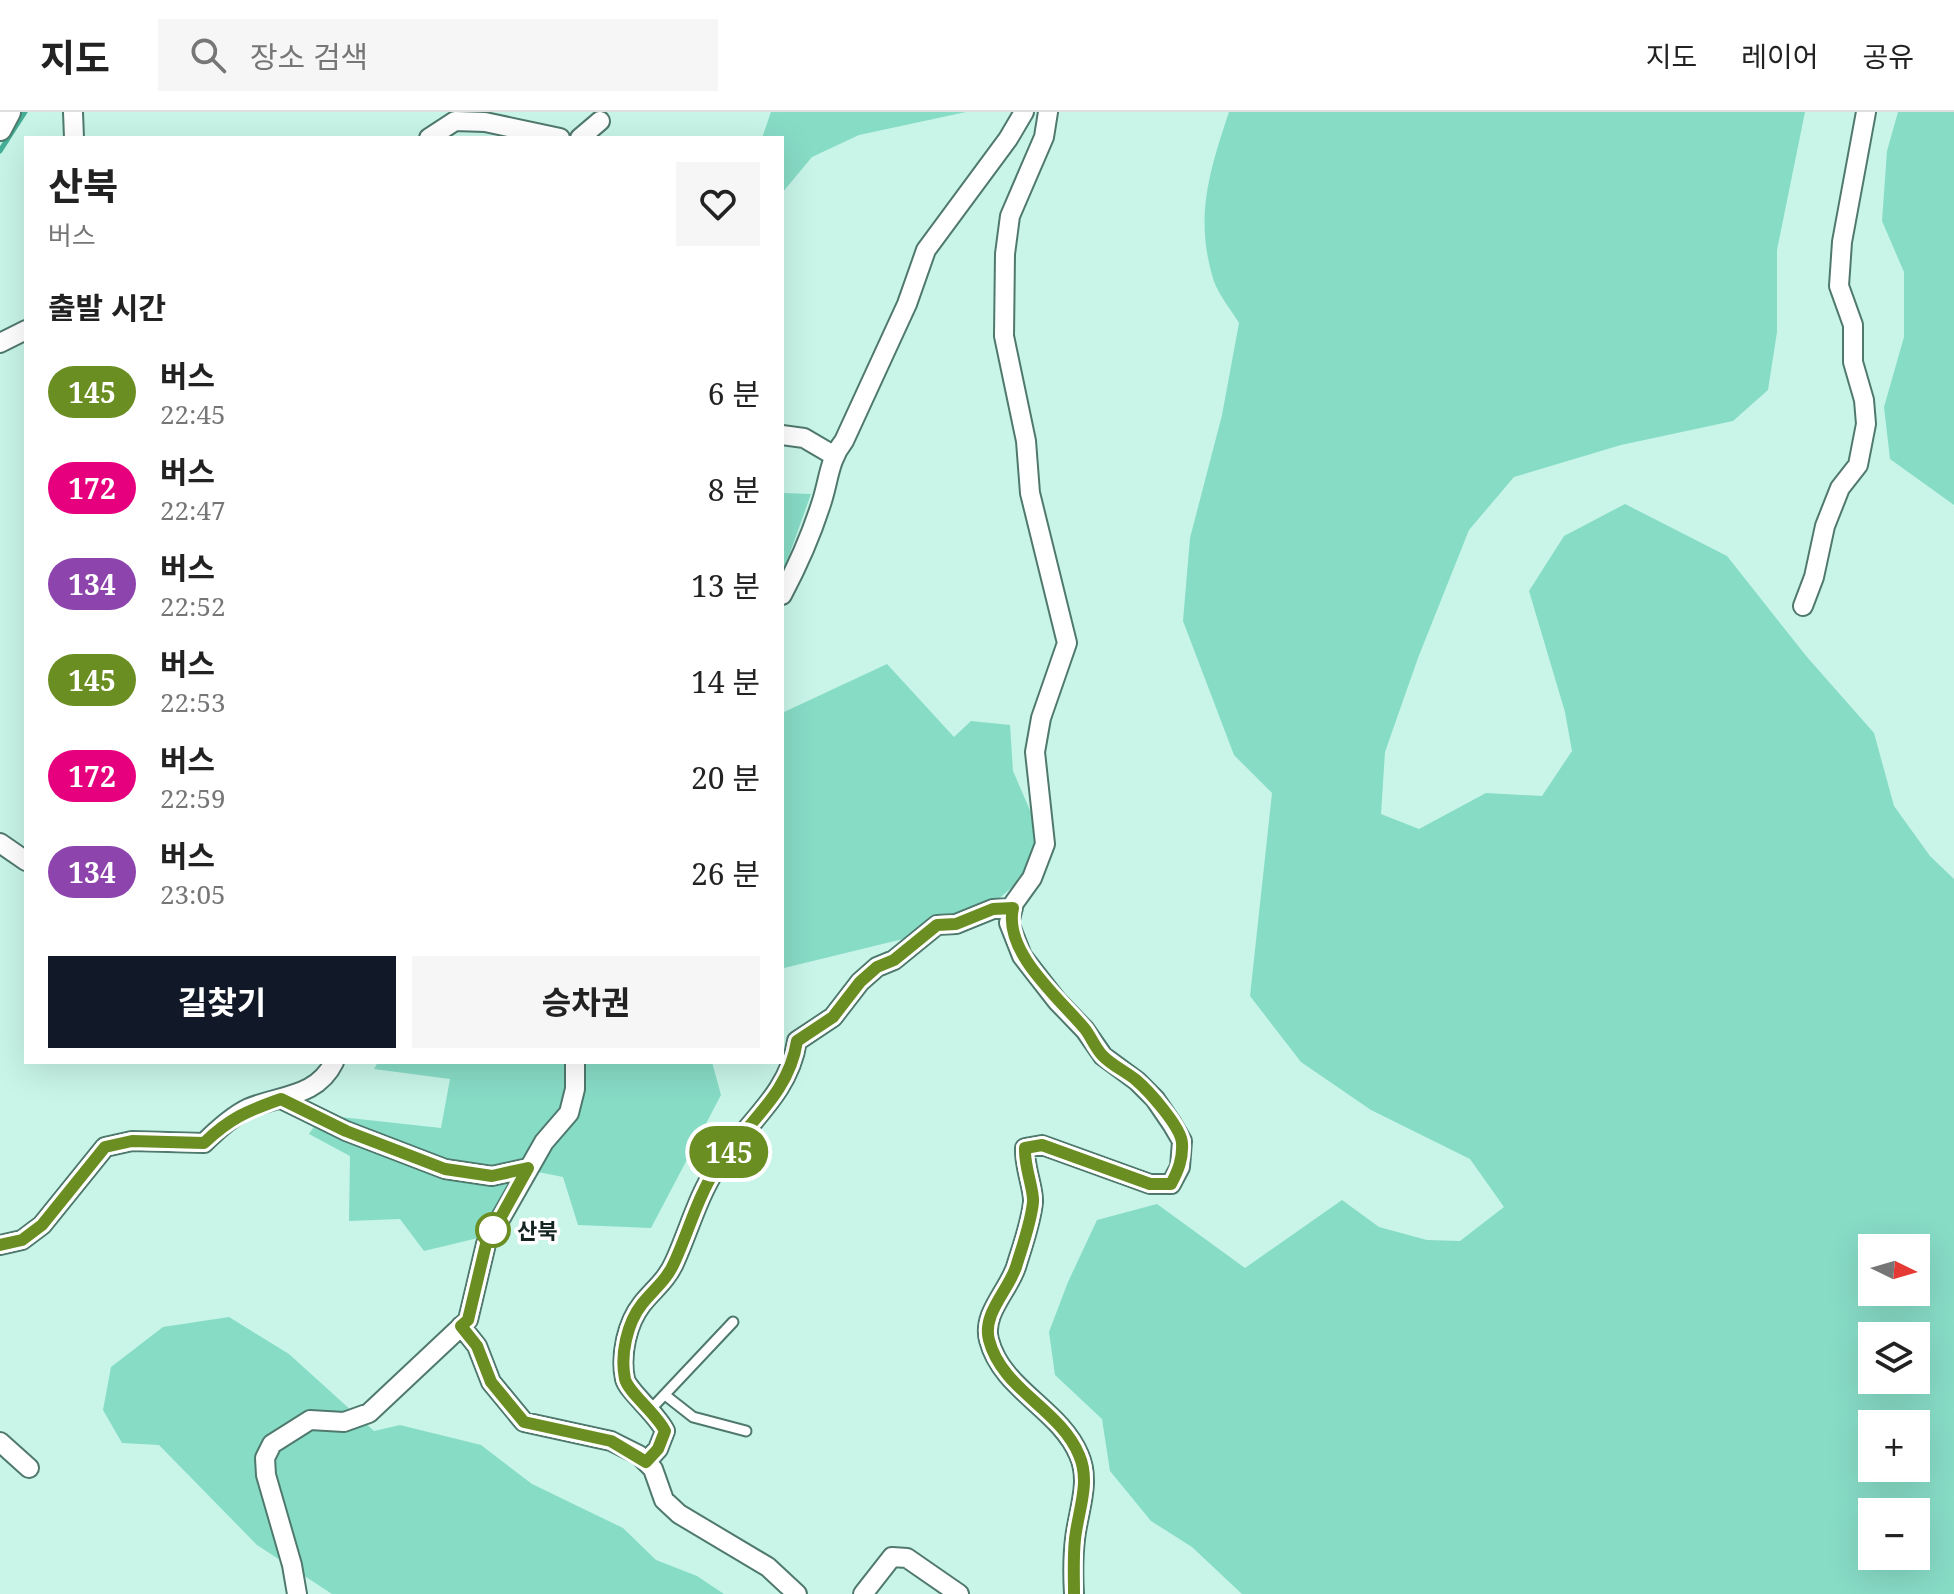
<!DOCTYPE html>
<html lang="ko">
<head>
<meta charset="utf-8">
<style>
  :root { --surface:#fff; --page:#f6f6f6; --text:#222; --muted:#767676; --line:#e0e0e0; --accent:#111827 }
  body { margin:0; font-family:"Noto Serif","Noto Sans KR",serif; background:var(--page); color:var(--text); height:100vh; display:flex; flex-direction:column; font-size:30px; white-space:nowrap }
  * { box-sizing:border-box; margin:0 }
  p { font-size:26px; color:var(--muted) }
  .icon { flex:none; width:44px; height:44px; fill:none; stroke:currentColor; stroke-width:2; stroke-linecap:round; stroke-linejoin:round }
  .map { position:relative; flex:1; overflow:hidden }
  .drawer { position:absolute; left:24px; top:24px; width:760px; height:928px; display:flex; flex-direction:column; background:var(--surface); border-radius:0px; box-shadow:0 8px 32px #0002 }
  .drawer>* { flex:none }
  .badge { padding:0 16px; border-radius:26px; font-size:28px; line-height:52px }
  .needle { width:52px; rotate:95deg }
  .buttons { position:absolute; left:1858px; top:1122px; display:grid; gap:16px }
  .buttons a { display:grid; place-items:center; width:72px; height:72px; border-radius:0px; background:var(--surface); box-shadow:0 8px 32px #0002; font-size:40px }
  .map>.badge { position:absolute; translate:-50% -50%; box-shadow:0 0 0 4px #fff }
  h2 { padding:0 24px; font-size:30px; line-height:72px }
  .round { display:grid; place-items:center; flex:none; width:84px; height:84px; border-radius:0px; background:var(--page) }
  .overview { display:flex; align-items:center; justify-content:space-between; height:136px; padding:0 24px }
  h1 { font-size:38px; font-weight:700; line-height:60px }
  .cta { display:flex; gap:16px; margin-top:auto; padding:16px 24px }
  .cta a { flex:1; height:92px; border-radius:0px; background:var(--accent); color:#fff; font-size:32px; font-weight:700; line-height:92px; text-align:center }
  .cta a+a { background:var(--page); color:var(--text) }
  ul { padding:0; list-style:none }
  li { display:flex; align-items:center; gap:24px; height:96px; padding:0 24px }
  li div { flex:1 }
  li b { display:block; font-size:30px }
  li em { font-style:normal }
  li .badge { min-width:88px; font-weight:700; text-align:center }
  header { display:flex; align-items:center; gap:48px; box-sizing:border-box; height:112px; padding:0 40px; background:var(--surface); border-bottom:2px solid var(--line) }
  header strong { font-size:38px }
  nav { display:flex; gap:44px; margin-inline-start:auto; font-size:28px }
  .search { width:560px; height:72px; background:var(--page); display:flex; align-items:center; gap:20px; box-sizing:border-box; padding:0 28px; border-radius:0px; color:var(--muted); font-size:30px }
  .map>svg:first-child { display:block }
  .green { fill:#87dcc6; fill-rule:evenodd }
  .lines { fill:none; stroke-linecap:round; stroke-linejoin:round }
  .stream { stroke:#45ae96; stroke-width:5 }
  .service-casing { stroke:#50796e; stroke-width:13 }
  .minor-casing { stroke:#50796e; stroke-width:22 }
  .tertiary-casing { stroke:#50796e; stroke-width:26 }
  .service { stroke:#fff; stroke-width:9 }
  .minor { stroke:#fff; stroke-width:18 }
  .tertiary { stroke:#fff; stroke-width:22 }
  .line-casing { stroke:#fff; stroke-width:18 }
  .line { stroke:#6b8e23; stroke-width:12 }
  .stop-dot { fill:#fff; stroke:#6b8e23; stroke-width:4 }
  .labels { text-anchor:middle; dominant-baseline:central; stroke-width:7; stroke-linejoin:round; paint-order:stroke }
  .stop-label { font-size:22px; font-weight:bold; fill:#142521; stroke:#fff; text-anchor:start }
</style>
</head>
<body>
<header>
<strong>지도</strong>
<div class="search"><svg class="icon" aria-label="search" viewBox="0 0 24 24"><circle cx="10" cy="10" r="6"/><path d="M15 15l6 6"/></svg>장소 검색</div>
<nav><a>지도</a><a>레이어</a><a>공유</a></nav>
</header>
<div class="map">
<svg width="1954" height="1482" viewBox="0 0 1954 1482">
  <rect width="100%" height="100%" fill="#c8f5e8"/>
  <path class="green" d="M771,0H966L859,23L812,45L782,81V26H762Z
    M1229,0H1805L1777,138V220L1768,278L1733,309L1621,333L1514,365L1469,418L1418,546L1385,640L1381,702L1419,717L1486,681L1542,684L1572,639L1565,600L1529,479L1564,424L1625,392L1727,444L1807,545L1874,621L1894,694L1930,744L1954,767V1482H1242L1192,1435L1151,1409L1110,1359L1102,1307L1055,1263L1049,1220L1068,1170L1097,1108L1157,1092L1245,1156L1342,1088L1379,1115L1427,1128L1460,1129L1504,1095L1470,1047L1371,998L1301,950L1250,884L1272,681L1234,643L1183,509L1190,426L1222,303L1239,211C1230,196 1216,180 1212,163C1195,103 1210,57 1229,0ZM1916,1136V1180H1872V1136ZM1872,1224H1916V1268H1872ZM1916,1312V1356H1872V1312ZM1916,1400V1444H1872V1400Z
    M1898,0H1954V393L1890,347L1884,295L1904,225V160L1882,109L1887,39Z
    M783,381L811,382L782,463V383Z
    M887,552L954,625L971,609L1010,613L1013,659L1039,719L1033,757L995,790L934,808L907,826L784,856L782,860V601Z
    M378,950H712L721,983L651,1116L578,1113L563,1065L533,1059L497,1107L478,1126L424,1139L400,1107L349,1109L350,1044L309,1022L322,1003L441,1016L450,967L374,957Z
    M229,1205L289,1242L374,1319L400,1313L481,1333L532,1372L623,1416L656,1448L697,1464L724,1482H332L257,1433L159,1333L122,1331L103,1298L111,1255L163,1215Z"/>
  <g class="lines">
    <path class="stream" d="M0,39L25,0"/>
    <defs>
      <path id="service" d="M665,1283L693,1305L746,1319
        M651,1297L733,1210"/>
      <path id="minor" d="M73,0L74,26
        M1048,0L1044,25L1010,104L1005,142L1004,224L1026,329L1030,381L1067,531L1041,606L1035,640L1045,732L1032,766L1014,791L1009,811L1022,844L1057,889L1085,918L1103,944L1137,969L1155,987L1172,1012L1182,1029L1180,1055L1171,1072H1150L1042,1033L1025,1036C1024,1055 1034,1077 1033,1090C1031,1111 1022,1135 1016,1155C1008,1179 982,1202 989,1228C1002,1278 1060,1297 1079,1343C1091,1370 1078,1399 1075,1427C1073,1444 1073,1464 1074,1482
        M429,26L455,9L485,10L560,26
        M580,26L600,9
        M0,231L26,218
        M782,323L804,326L833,343
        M782,483C798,453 812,421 822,389C829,367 829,348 844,329L907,192L926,138L1008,27L1024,0
        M1803,494L1814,465L1825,414L1840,376L1858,353L1866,312L1864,288L1853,250V213L1839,174L1842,130L1866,0
        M0,731L26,749
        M281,987L346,1019L445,1057L492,1064L528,1056
        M0,1133L22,1128L42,1113L105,1035L132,1029L204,1031C217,1018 232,1004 249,996C281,983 317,985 334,950
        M461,1214L477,1234L491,1270L524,1310L611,1329L639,1343L653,1357L664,1388L679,1402L768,1455L797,1482
        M0,1330L29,1356
        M646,1350L658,1337L665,1319C657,1302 628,1279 625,1267C620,1243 627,1211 642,1192C654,1177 667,1168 675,1149C689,1118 698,1084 717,1055C745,1012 789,983 797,929L833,905L860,870L877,855L894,848L937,813L956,812L993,797L1013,796
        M297,1482L292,1453L266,1363L265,1346L272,1332L310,1308L344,1310L369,1301L468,1208L486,1132L544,1030L569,1001L575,977V950
        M863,1482L892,1445L907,1446L959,1482"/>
      <path id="tertiary" d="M0,17L9,0"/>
    </defs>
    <use href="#service" class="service-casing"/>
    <use href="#minor" class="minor-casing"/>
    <use href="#tertiary" class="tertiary-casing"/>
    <use href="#service" class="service"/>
    <use href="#minor" class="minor"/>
    <use href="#tertiary" class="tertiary"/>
  </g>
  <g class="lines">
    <defs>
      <path id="line" d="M0,1133L22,1128L42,1113L105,1035L132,1029L204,1031C230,1006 247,999 281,987L346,1019L445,1057L492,1064L528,1056L486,1132L468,1208L461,1214L477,1234L491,1270L524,1310L611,1329L646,1350L658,1337L665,1319C657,1302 628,1280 625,1267C620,1243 627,1211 642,1192C654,1177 667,1168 675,1149C689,1118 698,1084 717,1055C745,1012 789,983 797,929L833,905L860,870L877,855L894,848L937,813L956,812L993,797L1013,796C1003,840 1059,886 1085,917C1091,925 1095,935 1102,943C1111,953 1125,959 1136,968C1149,979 1181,1015 1182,1031C1183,1047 1178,1059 1171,1072H1150L1042,1033L1025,1036C1024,1055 1034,1077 1033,1090C1031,1111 1022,1135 1016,1155C1008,1179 982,1202 989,1228C1002,1278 1060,1297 1079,1343C1091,1370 1078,1399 1075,1427C1073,1445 1074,1464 1074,1482"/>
    </defs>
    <use href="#line" class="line-casing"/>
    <use href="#line" class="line"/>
  </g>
  <circle class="stop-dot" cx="493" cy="1118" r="16"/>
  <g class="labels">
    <g class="stop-label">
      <text x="517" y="1118">산북</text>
    </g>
  </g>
</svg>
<div class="buttons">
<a><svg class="needle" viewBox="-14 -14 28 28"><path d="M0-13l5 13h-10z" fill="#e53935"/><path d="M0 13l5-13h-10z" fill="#767676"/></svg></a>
<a><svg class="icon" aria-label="layers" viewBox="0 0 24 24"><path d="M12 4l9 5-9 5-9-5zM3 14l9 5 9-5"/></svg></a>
<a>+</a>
<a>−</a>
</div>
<b class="badge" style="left:729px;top:1040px;background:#6b8e23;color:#fff">145</b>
<section class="drawer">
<div class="overview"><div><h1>산북</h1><p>버스</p></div><a class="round"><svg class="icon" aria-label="heart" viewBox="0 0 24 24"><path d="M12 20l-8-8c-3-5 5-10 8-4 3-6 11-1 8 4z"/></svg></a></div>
<h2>출발 시간</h2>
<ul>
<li><span class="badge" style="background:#6b8e23;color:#fff">145</span><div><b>버스</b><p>22:45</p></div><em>6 분</em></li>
<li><span class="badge" style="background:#e6007e;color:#fff">172</span><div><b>버스</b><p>22:47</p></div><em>8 분</em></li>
<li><span class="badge" style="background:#8e44ad;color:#fff">134</span><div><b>버스</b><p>22:52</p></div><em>13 분</em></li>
<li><span class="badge" style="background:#6b8e23;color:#fff">145</span><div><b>버스</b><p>22:53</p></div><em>14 분</em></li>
<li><span class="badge" style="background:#e6007e;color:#fff">172</span><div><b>버스</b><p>22:59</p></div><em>20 분</em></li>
<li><span class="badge" style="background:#8e44ad;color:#fff">134</span><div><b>버스</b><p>23:05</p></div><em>26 분</em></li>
</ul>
<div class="cta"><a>길찾기</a><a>승차권</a></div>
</section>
</div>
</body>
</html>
